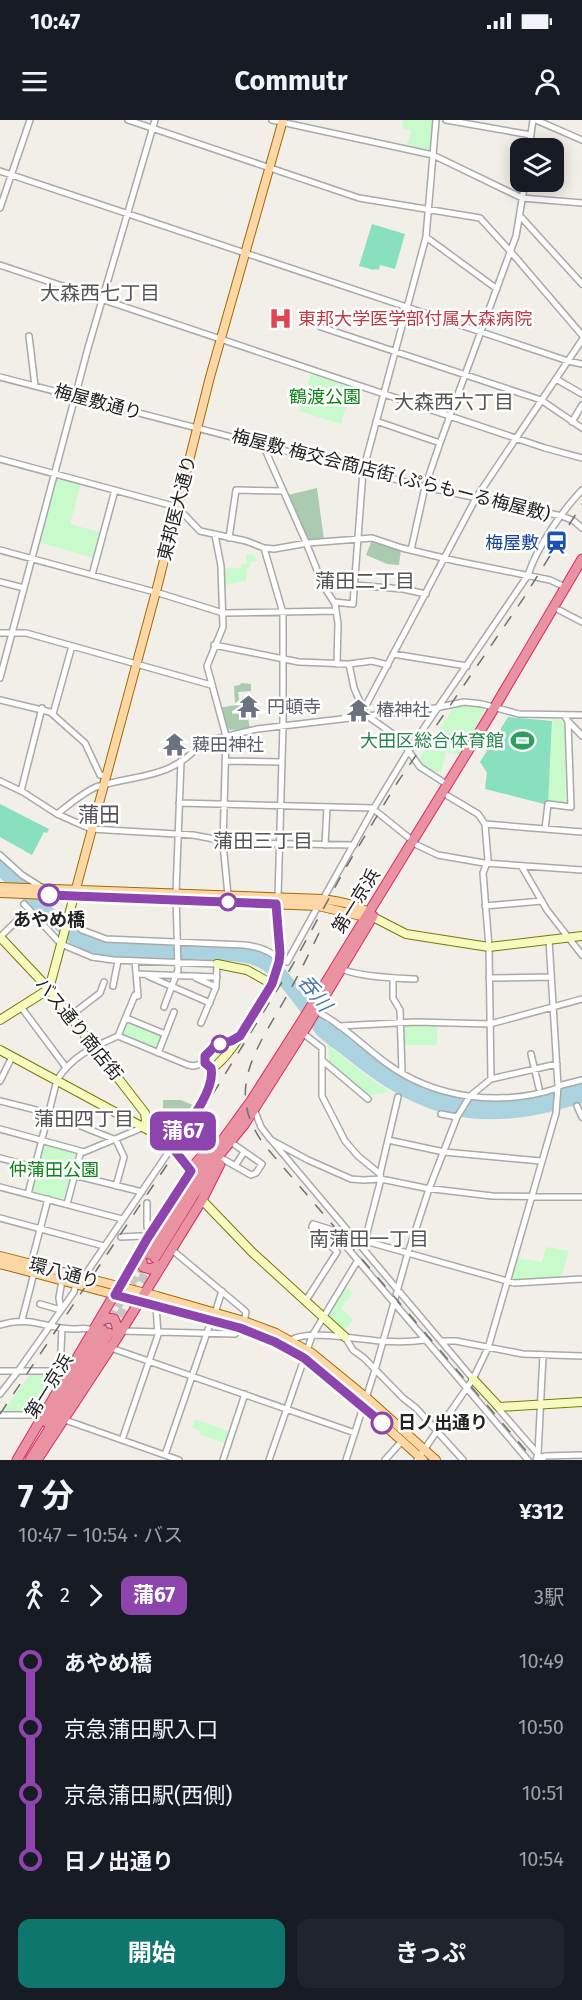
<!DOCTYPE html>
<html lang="ja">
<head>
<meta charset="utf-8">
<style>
  :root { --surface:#171b24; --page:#20242c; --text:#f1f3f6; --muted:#9ea1a6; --accent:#0f766e }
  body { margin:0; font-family:"Fira Sans","Noto Sans JP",sans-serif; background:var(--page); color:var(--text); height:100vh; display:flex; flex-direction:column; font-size:22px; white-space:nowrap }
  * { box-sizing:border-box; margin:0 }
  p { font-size:20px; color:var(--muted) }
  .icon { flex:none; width:33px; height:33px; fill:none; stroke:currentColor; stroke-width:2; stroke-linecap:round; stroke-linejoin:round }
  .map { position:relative; height:1340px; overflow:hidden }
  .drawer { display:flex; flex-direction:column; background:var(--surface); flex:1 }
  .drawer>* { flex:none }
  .badge { padding:0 12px; border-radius:9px; font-size:21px; line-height:39px }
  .controls { position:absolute; left:510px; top:18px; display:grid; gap:12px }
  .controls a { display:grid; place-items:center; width:54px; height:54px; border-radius:12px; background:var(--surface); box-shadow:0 3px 15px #0003; font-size:30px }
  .map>.badge { position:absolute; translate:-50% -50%; box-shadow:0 0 0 3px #fff }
  .legs { display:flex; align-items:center; gap:9px; height:66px; padding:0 18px; font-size:20px }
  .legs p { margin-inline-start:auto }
  .summary { display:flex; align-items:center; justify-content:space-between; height:102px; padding:0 18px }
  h1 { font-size:33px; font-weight:700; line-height:45px }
  .cta { display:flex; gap:12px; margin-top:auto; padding:12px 18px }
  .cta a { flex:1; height:69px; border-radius:12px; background:var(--accent); color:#fff; font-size:24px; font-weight:700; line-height:69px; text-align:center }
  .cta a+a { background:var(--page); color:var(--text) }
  ul { padding:0 18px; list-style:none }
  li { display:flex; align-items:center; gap:21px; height:66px; font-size:22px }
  li i { display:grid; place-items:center; width:9px; height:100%; margin:0 8px; background:currentColor }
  li i::after { content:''; width:15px; height:15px; margin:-8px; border:4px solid; border-radius:50%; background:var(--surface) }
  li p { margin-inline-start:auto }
  li:first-child i { background:linear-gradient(#0000 50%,currentColor 0) }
  li:last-child i { background:linear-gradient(currentColor 50%,#0000 0) }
  .status { display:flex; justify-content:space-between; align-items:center; height:42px; padding:0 30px; background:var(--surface); direction:ltr }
  .status svg { height:16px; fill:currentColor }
  header { display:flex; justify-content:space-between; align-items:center; height:78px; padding:0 18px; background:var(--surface); font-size:27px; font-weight:700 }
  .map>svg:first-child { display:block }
  .cemetery { fill:#aacbaf }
  .park { fill:#c8facc }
  .pitch { fill:#88e0be }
  .water { fill:#aad3df }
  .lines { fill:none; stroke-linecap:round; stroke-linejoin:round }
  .highway-tunnel { stroke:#c8c6c1; stroke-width:9; stroke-dasharray:9 4.5; stroke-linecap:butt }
  .street-casing { stroke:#a9a9a9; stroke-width:8 }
  .secondary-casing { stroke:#707d05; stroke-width:10 }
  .primary-casing { stroke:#a06b00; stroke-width:10 }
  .highway-casing { stroke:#dc2a67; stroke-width:11 }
  .street { stroke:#fff; stroke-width:5 }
  .secondary { stroke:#f7fabf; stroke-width:8 }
  .primary { stroke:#fcd6a4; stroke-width:8 }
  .highway { stroke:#e892a2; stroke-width:9 }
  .rail { stroke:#707070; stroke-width:1.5; stroke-dasharray:12 12; stroke-linecap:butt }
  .line-1-casing { stroke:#fff; stroke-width:14 }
  .line-1 { stroke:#8e44ad; stroke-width:9 }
  .stop-1-dot { fill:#fff; stroke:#8e44ad; stroke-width:3 }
  .labels { text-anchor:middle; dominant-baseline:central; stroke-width:5; stroke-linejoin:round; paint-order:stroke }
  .health-label { font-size:18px; fill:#be3a42; stroke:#fff; text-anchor:start }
  .park-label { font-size:18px; fill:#0c8416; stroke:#fff }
  .street-label { font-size:18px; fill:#222; stroke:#fff }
  .transit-label { font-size:18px; fill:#164399; stroke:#fff; text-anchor:end }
  .worship-label { font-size:18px; fill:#5b616d; stroke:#fff; text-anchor:start }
  .leisure-label { font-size:18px; fill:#27864d; stroke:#fff; text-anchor:end }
  .stop-label { font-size:18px; font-weight:bold; fill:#222; stroke:#fff }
  .neighbourhood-label { font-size:20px; fill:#555; stroke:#fff }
  .water-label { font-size:20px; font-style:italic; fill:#4a7aab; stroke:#fff }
  .quarter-label { font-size:21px; fill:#555; stroke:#fff }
</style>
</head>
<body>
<div class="status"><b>10:47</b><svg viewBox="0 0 49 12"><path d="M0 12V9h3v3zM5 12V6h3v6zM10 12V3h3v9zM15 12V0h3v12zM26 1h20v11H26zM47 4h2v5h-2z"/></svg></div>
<header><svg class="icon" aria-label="menu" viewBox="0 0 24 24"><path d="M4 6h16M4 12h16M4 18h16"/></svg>Commutr<svg class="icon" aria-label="person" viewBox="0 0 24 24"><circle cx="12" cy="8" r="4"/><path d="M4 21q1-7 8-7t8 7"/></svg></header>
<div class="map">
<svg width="582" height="1340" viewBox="0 0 582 1340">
  <rect width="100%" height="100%" fill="#f2efe9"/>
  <path class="cemetery" d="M317,368L324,420H307L288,375Z
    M372,420L401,429L399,445L387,444L366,435Z
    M241,563L251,564V571L238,572L240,584L246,587L250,609L227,610L219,588L235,585L234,566L240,565Z
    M163,980H181L195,986L184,1003L163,1009Z"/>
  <path class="park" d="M403,0H434L431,31L407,26L411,10L402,8Z
    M312,251L352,265L341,304L299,291Z
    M57,357L81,363L70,404L103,413L97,439L38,422L55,358Z
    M246,434L254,435L257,441L251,442L249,448L247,449L246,461C237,461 231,465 223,465L222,448H241V444L247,443Z
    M456,584L475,585L486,589L459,635L446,632L441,652L428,650L417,641Z
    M553,599L561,600L564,604L566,681L565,684L548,681Z
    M127,901L161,915L162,917L157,927L152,928L123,916L122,912Z
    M405,903L437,904V925H403V905Z
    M328,925L368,957L390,972L369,975L329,944Z
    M46,1023L75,1031L77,1034L63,1081L31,1072L42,1025Z
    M546,1127L569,1131L561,1157L526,1161L511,1159L517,1138L542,1142Z
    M346,1167L353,1173L341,1188L353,1200L344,1211L341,1210L325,1197L342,1168Z
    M31,1253H58L33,1294L2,1293Z
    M195,1299L231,1312L227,1324L199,1314L200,1311L192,1308Z"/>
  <path class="pitch" d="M372,104L405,114L395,149L380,145L379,150L375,149L374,150L359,146Z
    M508,597L552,601L548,685L485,669L487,653L480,642Z
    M0,684L49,709L47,713L44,712L32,735L0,717Z"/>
  <path class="water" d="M0,738L73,807L93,818L115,823L246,827L263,832L276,840L286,850L326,902L343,910L407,957L475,978L550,972L582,962V983C484,1014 424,1002 345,937C335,929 325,923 316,914C305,898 279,860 263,850C247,840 228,841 210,840C169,839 103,845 70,823L0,758Z"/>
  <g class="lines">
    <path class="highway-tunnel" d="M112,1208L155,1138
      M103,1210L149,1134"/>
    <defs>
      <path id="street" d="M128,0L359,78L480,98L511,132L582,215
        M272,0L433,35L522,78L582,83
        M446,0L531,15
        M536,0L582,20
        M529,28L533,0
        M0,51L568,241L582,244
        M0,88L30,0
        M520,96L582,164
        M426,117L497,169
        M0,145L545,328L582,338
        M321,207L541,280L582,308
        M29,216L35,266
        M0,257L425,367L562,396L574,401L582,408
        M556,259L582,274
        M376,301L440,323
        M572,302L582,285
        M263,325L305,420L323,465L335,484L338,503L337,544
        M0,339L177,387L200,411L246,421L264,428L274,429L308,423L372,418L402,428L456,441L550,460L565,467
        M215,415L221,446L223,507L207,546L226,616L223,724L228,775
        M229,418L236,370L283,371
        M264,428L283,493V606L278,777
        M0,430L162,474L223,493L336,491
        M411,430L425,367L440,323L516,116L525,62
        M92,455L115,370
        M0,462L24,468
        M354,465L403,469L426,474
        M334,482L353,484L363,351L426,117L436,0
        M559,490L582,502
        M0,513H26L211,565
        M214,525L299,542L349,544L372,541L388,545
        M393,534L467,546
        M349,544L354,568L364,591
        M0,558L88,228L155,0
        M0,580L50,592L85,623L100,655L106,656
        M363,591L476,378L582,220
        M53,594L72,526
        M369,597L400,619L420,647L448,665
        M569,602L582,616
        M225,641L282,642
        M0,661L23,672L57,694L91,709L193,715L235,723L354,725
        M21,671L42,588
        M448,676L478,694L485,704L488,740L483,753L489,827L491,959
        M179,683L374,688
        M377,692L413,721
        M57,694C69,685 82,673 96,667C136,654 172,660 202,622L257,609L435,588L464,582L482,584L519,594L582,595
        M485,704L582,712
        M545,709L548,684L571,687L568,601L564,595
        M325,725L327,687
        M417,725L438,735L484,743L582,750
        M0,735L22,755L41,767
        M522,747L547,790L582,835
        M323,779L374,688L409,630L528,455C537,427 562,391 582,370
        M24,784L61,824L92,837L113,840L217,844L216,867L201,903
        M485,786L542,781
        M68,798L82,810L106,819L244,825C253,826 262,828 269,832C276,836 279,841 287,842L318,786
        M0,817L29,789
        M135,841L138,876
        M342,849C359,857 396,858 415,859
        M137,854L217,857
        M148,856L210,883
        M196,858L216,867
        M393,858V878L400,890L402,953
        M489,858L551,857
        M113,866L118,841
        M21,887L65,946
        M164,887L178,850L176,773L181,641
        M316,891C342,904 363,926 386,943C435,979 501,987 558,968
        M70,896L100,873L104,862
        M126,898L165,914
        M339,906L416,902L490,904L582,879
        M300,911L322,928V976L345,1021L358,1036L380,1054
        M118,916L188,945L193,946L205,943
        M158,933L174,892
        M531,934L539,968
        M323,941L368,979
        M0,961L12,937
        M558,966L582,960
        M0,981L48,993L116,1020L124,1037L116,1066
        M577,986L582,997
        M254,989L261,1007L271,1020L308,1040L351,1059L363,1060L381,1059L425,1068L492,1076L582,1077
        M441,994L457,997
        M0,1009L84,1032L144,1007
        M388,1020L444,1032L541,1041
        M273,1022L473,1259
        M0,1038L34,1047
        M223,1039L251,1055L256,1053L262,1044L235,1025
        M235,1046L244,1032
        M74,1055L142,1072
        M0,1067L122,1099
        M28,1074L57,960C72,936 93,927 118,916L135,875
        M147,1083V1107L153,1111
        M67,1084L81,1031
        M0,1098L104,1126
        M313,1104L332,1110L528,1340
        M121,1117L141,1116L147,1119
        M365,1121L514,1163L582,1159
        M364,1124L381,1059L380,1054L398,977
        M31,1144L48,1079
        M83,1158L172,1027
        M305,1182L337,1132L312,1107L313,1104
        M40,1184L61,1190L59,1178L62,1160
        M215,1193L222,1171
        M22,1200L34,1153
        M0,1205C32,1195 45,1209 74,1209C81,1209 86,1207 93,1210
        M121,1211L235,1214C241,1208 245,1201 246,1192L244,1190L171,1129
        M345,1217L353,1230L364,1238L403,1278L416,1288L463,1340
        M291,1220C307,1209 361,1220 381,1221C395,1222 411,1222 425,1220
        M442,1221H456L523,1234L582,1236
        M111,1228L355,1313
        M0,1251H60L68,1254
        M60,1251L62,1208
        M0,1274L18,1251L74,1172L76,1164
        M497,1287L543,1340
        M0,1295H34L41,1300
        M65,1300L179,1340
        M122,1320L158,1215L156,1186
        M165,1335L211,1201
        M541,1338L545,1336L582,1335
        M223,1340L245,1274
        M269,1340L312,1216L358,1140
        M346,1340L375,1250L407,1136L429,1069L457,997L470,976L491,959L557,944
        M385,1340L402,1321
        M417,1340L473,1259L488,1228L556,993L558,966L549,820
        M536,1340L538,1334L543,1235"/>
      <path id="secondary" d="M373,797L406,814L489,827L582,816
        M0,817L49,869L145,993L146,1001L144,1007
        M217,844L247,850L272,864
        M0,900L49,869L74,776
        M0,930L163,1018L191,1051
        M211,948C228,944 277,859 280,839C283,819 273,799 278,779
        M172,1027C184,1009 216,971 211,948L205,943V936L215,926L238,917
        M202,1080L252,1132L345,1217
        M473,1259L499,1287L582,1282"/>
      <path id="primary" d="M0,767L323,779C339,782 362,784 373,797
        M0,773L318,786L370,798
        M74,776L157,468L210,257L283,0
        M0,1136L157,1176L244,1201L276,1213L312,1233L367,1278L436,1340
        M0,1144L240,1208L263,1216L304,1238L364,1287L423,1340"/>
      <path id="highway" d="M140,1131L143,1147L150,1149L161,1145
        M149,1134L203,1047L251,981L304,898L490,595L582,439
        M155,1138L216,1039L244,1005L308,904L373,796
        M99,1202L107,1198L114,1199L117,1206V1216
        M46,1302L103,1210
        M17,1340L147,1119L195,1044L216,1020
        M30,1340L109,1213
        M37,1340L117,1218L202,1080L220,1044"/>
    </defs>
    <use href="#street" class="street-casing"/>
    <use href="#secondary" class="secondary-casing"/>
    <use href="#primary" class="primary-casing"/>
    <use href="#highway" class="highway-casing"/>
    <use href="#street" class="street"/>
    <use href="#secondary" class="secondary"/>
    <use href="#primary" class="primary"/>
    <use href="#highway" class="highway"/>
    <path class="rail" d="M319,813C308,836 297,858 285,879C256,930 223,972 266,1027L534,1340
      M0,1294L193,1006L292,846L345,749L397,663L525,476L582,384"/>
  </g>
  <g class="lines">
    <defs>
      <path id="line-1" d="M49,775L276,784L280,833L279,842L272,864L240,916L231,921L215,926L205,936V943L211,948C216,971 184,1009 172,1027L191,1051L147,1119L115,1175L240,1208L275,1222L304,1238L382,1303"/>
    </defs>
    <use href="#line-1" class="line-1-casing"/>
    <use href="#line-1" class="line-1"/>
  </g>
  <defs>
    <symbol id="hospital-bare" viewBox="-9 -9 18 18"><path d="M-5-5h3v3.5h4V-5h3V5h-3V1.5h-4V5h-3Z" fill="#e0444e" stroke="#fff" stroke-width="2.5" paint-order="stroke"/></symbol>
    <symbol id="station-bare" viewBox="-9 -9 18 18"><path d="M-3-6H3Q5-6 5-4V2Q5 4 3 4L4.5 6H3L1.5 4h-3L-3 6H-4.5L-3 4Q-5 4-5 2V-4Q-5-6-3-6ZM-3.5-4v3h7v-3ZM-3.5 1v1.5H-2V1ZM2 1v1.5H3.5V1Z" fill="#1a4fb4" stroke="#fff" stroke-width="2.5" paint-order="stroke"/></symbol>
    <symbol id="temple-bare" viewBox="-9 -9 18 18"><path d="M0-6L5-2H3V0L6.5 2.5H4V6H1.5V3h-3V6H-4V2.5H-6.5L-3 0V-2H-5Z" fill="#6b7280" stroke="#fff" stroke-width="2.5" paint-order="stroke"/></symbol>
    <symbol id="stadium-bare" viewBox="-9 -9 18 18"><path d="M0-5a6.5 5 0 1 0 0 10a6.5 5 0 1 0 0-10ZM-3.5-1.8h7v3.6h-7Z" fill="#2e9e5b" stroke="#fff" stroke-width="2.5" paint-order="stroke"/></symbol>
  </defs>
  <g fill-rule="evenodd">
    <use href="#hospital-bare" x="264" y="182" width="33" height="33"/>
    <use href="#station-bare" x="540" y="406" width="33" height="33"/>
    <use href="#temple-bare" x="232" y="570" width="33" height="33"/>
    <use href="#temple-bare" x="342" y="574" width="33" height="33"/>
    <use href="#stadium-bare" x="506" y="604" width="33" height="33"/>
    <use href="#temple-bare" x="158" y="608" width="33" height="33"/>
  </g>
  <g class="stop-1-dot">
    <circle cx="49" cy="775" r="10"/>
    <circle cx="228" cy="782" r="8"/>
    <circle cx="220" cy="924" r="8"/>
    <circle cx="382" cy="1303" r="10"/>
  </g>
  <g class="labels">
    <g class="health-label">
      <text x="298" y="199">東邦大学医学部付属大森病院</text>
    </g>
    <g class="park-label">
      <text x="325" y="277">鶴渡公園</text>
      <text x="54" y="1050">仲蒲田公園</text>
    </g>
    <g class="street-label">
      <text transform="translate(98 282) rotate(15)">梅屋敷通り</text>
      <text transform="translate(391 355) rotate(14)">梅屋敷 梅交会商店街 (ぷらもーる梅屋敷)</text>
      <text transform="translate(177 388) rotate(-76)">東邦医大通り</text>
      <text transform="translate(356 781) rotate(-58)">第一京浜</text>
      <text transform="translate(79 909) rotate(51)">バス通り商店街</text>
      <text transform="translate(64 1153) rotate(15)">環八通り</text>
      <text transform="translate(49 1266) rotate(-58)">第一京浜</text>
    </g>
    <g class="transit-label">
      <text x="539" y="423">梅屋敷</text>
    </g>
    <g class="worship-label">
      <text x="267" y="587">円頓寺</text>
      <text x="376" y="590">椿神社</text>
      <text x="192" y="625">薭田神社</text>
    </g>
    <g class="leisure-label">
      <text x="504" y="621">大田区総合体育館</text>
    </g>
    <g class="stop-label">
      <text x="49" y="800">あやめ橋</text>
      <text x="398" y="1303" text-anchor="start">日ノ出通り</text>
    </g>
    <g class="neighbourhood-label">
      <text x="100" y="173">大森西七丁目</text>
      <text x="454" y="282">大森西六丁目</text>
      <text x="365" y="461">蒲田二丁目</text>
      <text x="263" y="721">蒲田三丁目</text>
      <text x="84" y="999">蒲田四丁目</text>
      <text x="369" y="1119">南蒲田一丁目</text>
    </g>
    <g class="water-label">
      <text transform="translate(315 873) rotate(51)">呑川</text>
    </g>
    <g class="quarter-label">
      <text x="99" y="695">蒲田</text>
    </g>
  </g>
</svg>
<div class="controls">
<a><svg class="icon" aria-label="layers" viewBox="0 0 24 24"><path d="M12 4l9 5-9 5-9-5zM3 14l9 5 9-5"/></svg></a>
</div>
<b class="badge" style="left:183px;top:1011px;background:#8e44ad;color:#fff">蒲67</b>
</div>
<section class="drawer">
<div class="summary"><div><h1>7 分</h1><p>10:47 – 10:54 · バス</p></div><b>¥312</b></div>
<div class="legs"><svg class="icon" aria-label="walk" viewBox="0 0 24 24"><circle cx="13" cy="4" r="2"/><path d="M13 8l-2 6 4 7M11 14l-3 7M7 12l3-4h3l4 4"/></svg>2<svg class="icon" aria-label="forward" viewBox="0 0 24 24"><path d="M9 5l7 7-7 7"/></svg><b class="badge" style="background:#8e44ad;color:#fff">蒲67</b><p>3駅</p></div>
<ul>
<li><i style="color:#8e44ad"></i><b>あやめ橋</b><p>10:49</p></li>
<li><i style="color:#8e44ad"></i><span>京急蒲田駅入口</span><p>10:50</p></li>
<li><i style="color:#8e44ad"></i><span>京急蒲田駅(西側)</span><p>10:51</p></li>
<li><i style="color:#8e44ad"></i><b>日ノ出通り</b><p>10:54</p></li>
</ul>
<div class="cta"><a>開始</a><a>きっぷ</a></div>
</section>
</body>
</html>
